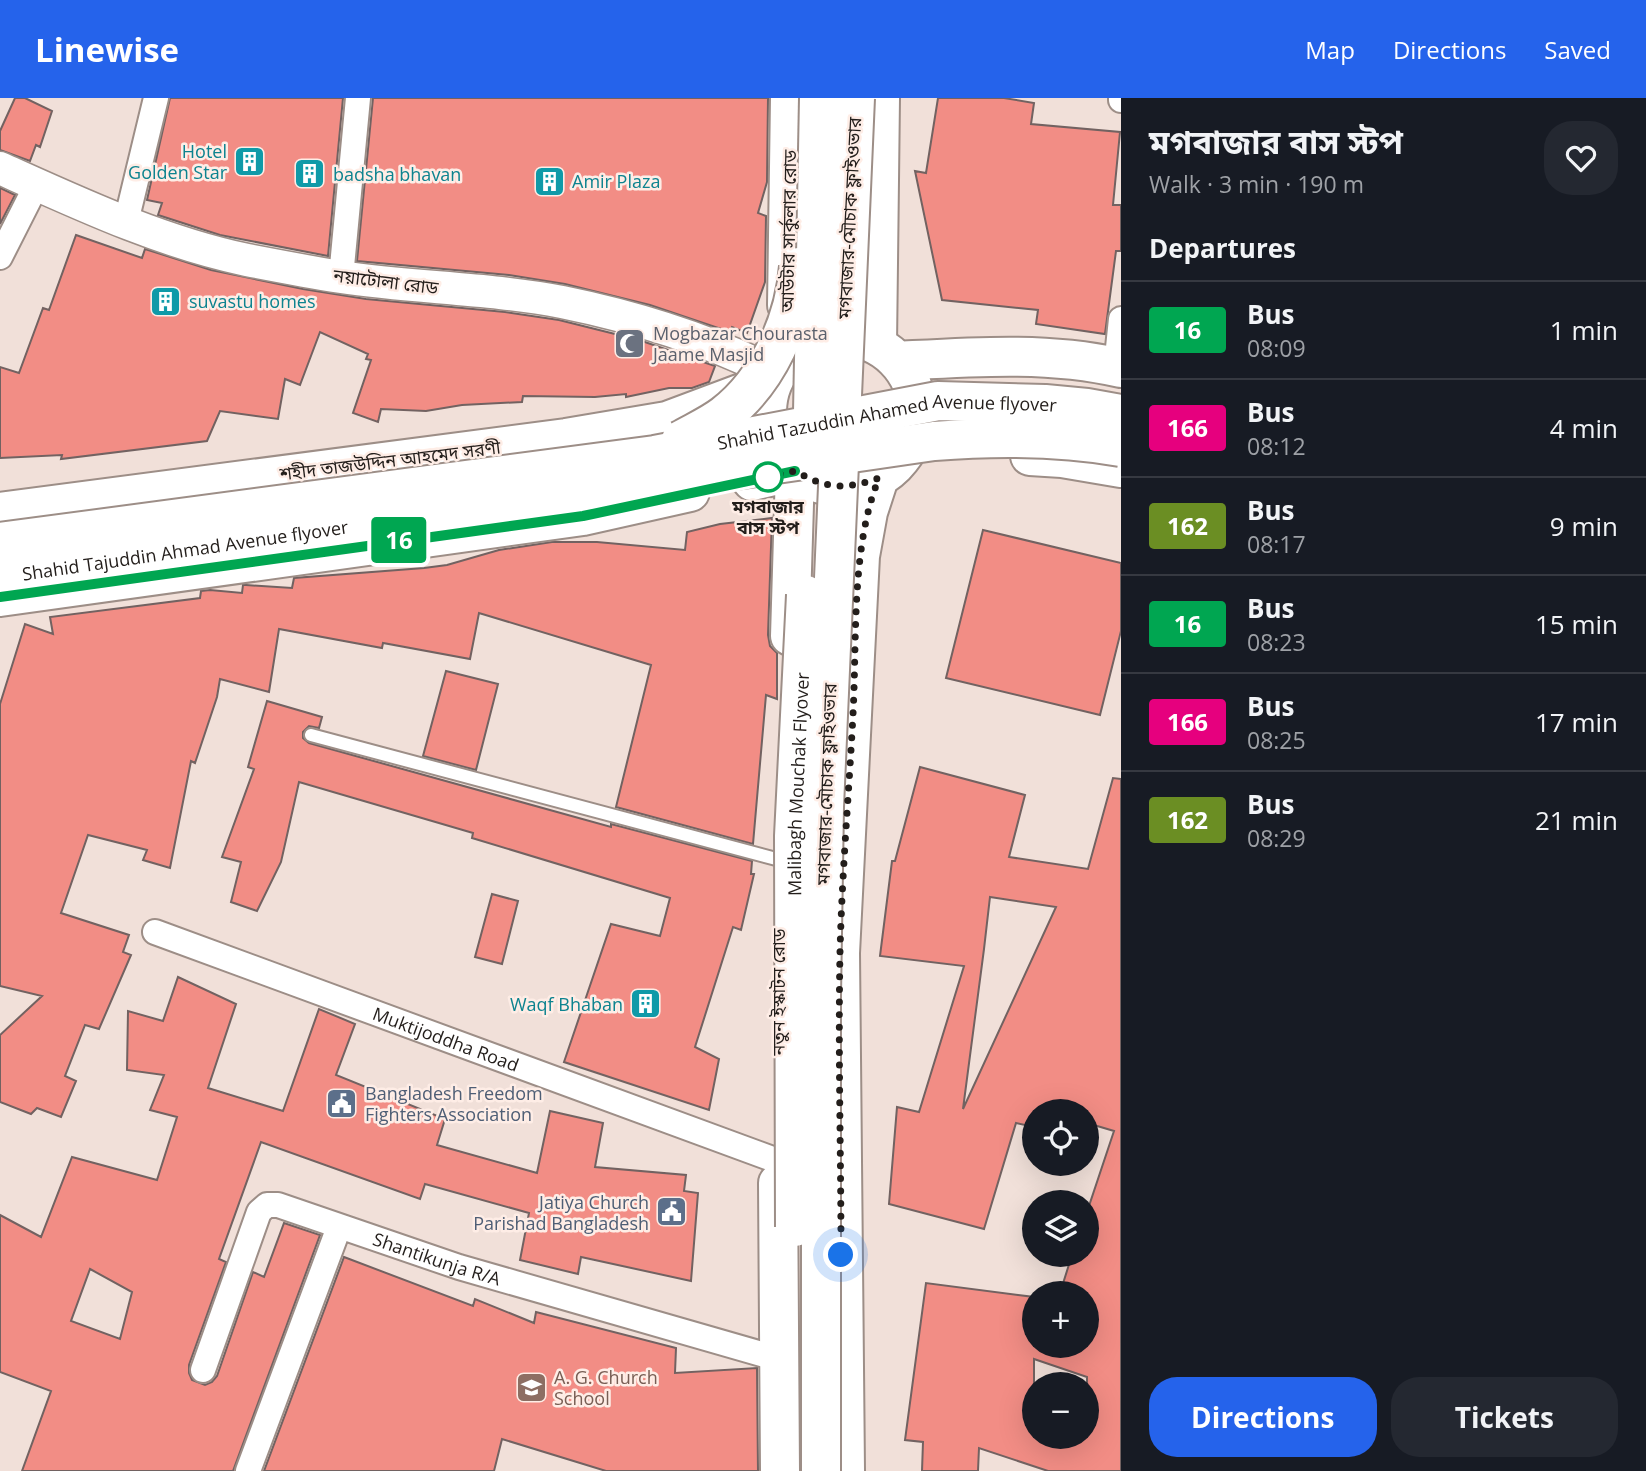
<!DOCTYPE html>
<html lang="en">
<head>
<meta charset="utf-8">
<style>
  :root { --surface:#171b24; --page:#242831; --text:#f1f3f6; --muted:#9ea1a6; --line:#363941; --accent:#2563eb }
  body { margin:0; font-family:"Open Sans","Noto Sans Bengali",sans-serif; background:var(--page); color:var(--text); height:100vh; display:flex; flex-direction:column; font-size:26px; white-space:nowrap }
  * { box-sizing:border-box; margin:0 }
  p { font-size:23px; color:var(--muted) }
  .icon { flex:none; width:38px; height:38px; fill:none; stroke:currentColor; stroke-width:2; stroke-linecap:round; stroke-linejoin:round }
  .map { position:relative; flex:1; overflow:hidden }
  .side { display:flex; flex-direction:column; background:var(--surface); width:525px }
  .side>* { flex:none }
  .badge { padding:0 14px; border-radius:5px; font-size:24px; line-height:46px }
  .controls { position:absolute; left:1022px; top:1001px; display:grid; gap:14px }
  .controls a { display:grid; place-items:center; width:77px; height:77px; border-radius:50%; background:var(--surface); box-shadow:0 7px 28px #0002; font-size:35px }
  .you { position:absolute; width:35px; height:35px; margin:-18px; border:5px solid #fff; border-radius:50%; background:#1a73e8; box-shadow:0 0 0 10px #1a73e833 }
  .map>.badge { position:absolute; translate:-50% -50%; box-shadow:0 0 0 4px #fff }
  h2 { padding:0 28px; font-size:26px; line-height:63px }
  .round { display:grid; place-items:center; flex:none; width:74px; height:74px; border-radius:28px; background:var(--page) }
  .head { display:flex; align-items:center; justify-content:space-between; height:119px; padding:0 28px }
  h1 { font-size:33px; font-weight:700; line-height:52px }
  .primary-button { display:flex; gap:14px; margin-top:auto; padding:14px 28px }
  .primary-button a { flex:1; height:80px; border-radius:28px; background:var(--accent); color:#fff; font-size:28px; font-weight:700; line-height:80px; text-align:center }
  .primary-button a+a { background:var(--page); color:var(--text) }
  ul { padding:0; list-style:none }
  li { display:flex; align-items:center; gap:21px; height:98px; padding:0 28px; border-top:2px solid var(--line) }
  li div { flex:1 }
  li b { display:block; font-size:26px }
  li em { font-style:normal }
  li .badge { min-width:77px; font-weight:700; text-align:center }
  header { display:flex; align-items:center; gap:42px; box-sizing:border-box; height:98px; padding:0 35px; background:var(--accent); color:#fff }
  header strong { font-size:33px }
  nav { display:flex; gap:38px; margin-inline-start:auto; font-size:24px }
  main { display:flex; flex:1; min-height:0 }
  .map>svg:first-child { display:block }
  .building { fill:#f28d85; stroke:#726261; stroke-width:2; fill-rule:evenodd }
  .lines { fill:none; stroke-linecap:round; stroke-linejoin:round }
  .service-casing { stroke:#9d8e87; stroke-width:16 }
  .minor-casing { stroke:#9d8e87; stroke-width:28 }
  .tertiary-casing { stroke:#9d8e87; stroke-width:35 }
  .primary-casing { stroke:#9d8e87; stroke-width:42 }
  .service { stroke:#fff; stroke-width:12 }
  .minor { stroke:#fff; stroke-width:24 }
  .tertiary { stroke:#fff; stroke-width:32 }
  .primary { stroke:#fff; stroke-width:38 }
  .primary-bridge-casing { stroke:#9d8e87; stroke-width:42; stroke-linecap:butt }
  .primary-bridge { stroke:#fff; stroke-width:38 }
  .line-casing { stroke:#fff; stroke-width:16 }
  .line { stroke:#00a651; stroke-width:10 }
  .walk { stroke:#231e1b; stroke-width:7; stroke-dasharray:0 12.6 }
  .stop-dot { fill:#fff; stroke:#00a651; stroke-width:3.5 }
  .labels { text-anchor:middle; dominant-baseline:central; stroke-width:5; stroke-linejoin:round; paint-order:stroke }
  .culture-label { font-size:18px; fill:#0d838f; stroke:#feede6; text-anchor:start }
  .street-label { font-size:18px; fill:#231e1b; stroke:#feede6 }
  .worship-label { font-size:18px; fill:#5b616d; stroke:#feede6; text-anchor:start }
  .stop-label { font-size:18px; font-weight:bold; fill:#231e1b; stroke:#feede6 }
  .service-label { font-size:18px; fill:#4e5e75; stroke:#feede6; text-anchor:start }
  .education-label { font-size:18px; fill:#785e54; stroke:#feede6; text-anchor:start }
</style>
</head>
<body>
<header>
<strong>Linewise</strong>
<nav><a>Map</a><a>Directions</a><a>Saved</a></nav>
</header>
<main>
<div class="map">
<svg width="1121" height="1373" viewBox="0 0 1121 1373">
  <rect width="100%" height="100%" fill="#f1e0d9"/>
  <path class="building" d="M15,0H25L52,13L40,49L36,47L30,63L0,52V33Z
    M170,0H343L328,158L220,137L158,117L162,105L147,102Z
    M373,0H768L767,84L758,115L766,118L765,184L747,235L732,229L730,234L650,207L565,186L509,177L357,163Z
    M938,0H1004L1034,5L1031,26L1120,34L1113,107H1121V153H1116L1105,236L1036,226L1038,212L942,202L915,73L926,75Z
    M0,90L15,97L0,126Z
    M76,137L142,160L145,151L211,172L303,191L366,201L505,214L559,222L639,242L715,268L709,284L692,290H669L626,299V296L595,299L523,298L522,304L462,307L426,313L381,311L378,324L353,315L371,262L366,261L368,256L320,234L300,287L285,281L278,321L220,313L207,343L61,361L62,357L0,360V269L19,275L43,210L49,212Z
    M772,420L768,537L770,548L777,555V601L766,597L753,746L616,709L651,567L479,515L470,561L383,545L382,550L279,531L269,594L220,581L217,599L195,665L191,663L170,770L143,762L147,752L88,737L61,815L129,837L123,854L131,857L99,931L85,927L65,978L76,983L61,1019L37,1010L31,1016L0,1004V937L42,898L0,888V606L25,526L53,536L50,519L200,500L201,493L210,492L242,495L243,487H246L292,490L294,480L424,470L447,467L499,452L552,444H597L685,452L687,434L720,426Z
    M983,432L1121,465V533L1100,617L946,580Z
    M446,573L498,586L476,672L423,658Z
    M267,603L322,619L319,630L309,628L303,634V640L309,645L611,729V726L752,763L751,776H754L741,832L733,829L695,949L719,961L709,1012L564,964L611,826L660,838L670,800L472,740L473,735L299,684L281,764L257,813L231,804L241,764L222,759L254,671L248,669Z
    M920,669L1025,697L1009,759L1088,771L1113,680L1121,681V1373H1048L979,1350L978,1373H922L923,1344L905,1342L926,1185L1034,1199V1248H1087V1195H1060L1072,1157H1087V1114L1114,1033L1087,1025V1013H1034V1029L1016,1025L984,1131L889,1106L897,1009L919,1014L964,868L880,858L892,763H895ZM990,799L1056,809L963,1011L984,851ZM1034,1261L1087,1279V1339H1034Z
    M492,796L518,803L502,866L475,859Z
    M178,879L236,906L208,990L283,1013L319,911L355,926L336,977L445,1021L437,1047L537,1075L550,1013L603,1025L595,1069L686,1077L684,1093L698,1095L691,1183L581,1159L578,1176L520,1162L529,1115L425,1086L420,1101L261,1044L219,1161L226,1164L189,1267V1275L192,1282L205,1287L212,1284L217,1278L253,1174L264,1179L284,1125L320,1137L233,1373H22L51,1293L0,1274V1117L41,1139L72,1059L157,1082L177,1019L150,1012L164,977L127,972L128,913L163,923ZM90,1171L132,1194L120,1241L71,1223Z
    M344,1159L473,1208L475,1201L534,1225L536,1214L676,1250L675,1275L757,1270L758,1373H606L502,1341L494,1373H264Z"/>
  <g class="lines">
    <defs>
      <path id="service" d="M311,637L780,762"/>
      <g id="minor">
        <path d="M1121,0V2"/>
        <path d="M126,124L156,0"/>
        <path d="M0,159L37,86"/>
        <path d="M341,179L358,0"/>
        <path d="M1116,269L1121,221"/>
        <path id="s1" d="M155,834L778,1063"/>
        <path id="s2" d="M203,1272L259,1114L267,1107H278L459,1169L779,1261"/>
        <path d="M248,1373L339,1129"/>
      </g>
      <path id="tertiary" d="M0,70C80,106 161,144 247,162C278,168 310,174 341,179C414,190 489,190 562,204C636,219 709,242 777,276"/>
      <path id="primary" d="M787,207L790,0
        M767 314a75 75 0 1 1 150 0a75 75 0 1 1-150 0Z
        M877,247L880,0
        M897,263C971,259 1048,253 1121,270
        M1030,358L1062,360L1121,370
        M752,383L795,373L790,538
        M0,414L566,340L667,323L742,295
        M0,499L583,418L690,394
        M778,1085L780,1373
        M845,1373L840,855L860,458L868,414L879,380"/>
    </defs>
    <use href="#service" class="service-casing"/>
    <use href="#minor" class="minor-casing"/>
    <use href="#tertiary" class="tertiary-casing"/>
    <use href="#primary" class="primary-casing"/>
    <use href="#service" class="service"/>
    <use href="#minor" class="minor"/>
    <use href="#tertiary" class="tertiary"/>
    <use href="#primary" class="primary"/>
    <defs>
      <g id="primary-bridge">
        <path d="M681,342C695,334 711,327 724,317C768,283 794,224 799,169"/>
        <path d="M812,367L819,0"/>
        <path id="s3" d="M0,444L655,357L938,303L1045,306L1087,310L1121,316"/>
        <path id="s4" d="M0,479L934,343C997,338 1059,338 1121,349"/>
        <path id="s5" d="M795,1129L794,738L806,497"/>
        <path d="M821,1373V898L824,709L855,0"/>
      </g>
    </defs>
    <use href="#primary-bridge" class="primary-bridge-casing"/>
    <use href="#primary-bridge" class="primary-bridge"/>
  </g>
  <g class="lines">
    <defs>
      <path id="line" d="M0,499L583,418L795,373"/>
    </defs>
    <use href="#line" class="line-casing"/>
    <use href="#line" class="line"/>
    <path class="walk" d="M768,379L795,373C827,391 845,392 879,380C851,448 857,541 853,616C849,695 842,774 840,854C838,955 841,1056 841,1157"/>
  </g>
  <defs>
    <symbol id="building-square" viewBox="-11 -11 22 22"><rect x="-9" y="-9" width="18" height="18" rx="4" fill="#0f9aa8" stroke="#feede6"/><path d="M-4-6H4V6H1V3H-1V6H-4ZM-2.5-4.3h1.7v1.8h-1.7ZM.8-4.3h1.7v1.8H.8ZM-2.5-1h1.7V.8h-1.7ZM.8-1h1.7V.8H.8Z" fill="#fff"/></symbol>
    <symbol id="mosque-square" viewBox="-11 -11 22 22"><rect x="-9" y="-9" width="18" height="18" rx="4" fill="#6b7280" stroke="#feede6"/><path d="M3.5-4.9A6 6 0 1 0 3.5 4.9A5 5 0 1 1 3.5-4.9Z" fill="#fff"/></symbol>
    <symbol id="civic-square" viewBox="-11 -11 22 22"><rect x="-9" y="-9" width="18" height="18" rx="4" fill="#5c6f8a" stroke="#feede6"/><path d="M-.6-6.5H3V-4.5H.6V-3L4-1V1h2V6H-6V1h2V-1L-.6-3ZM-1.2 2.5V6h2.4V2.5Z" fill="#fff"/></symbol>
    <symbol id="school-square" viewBox="-11 -11 22 22"><rect x="-9" y="-9" width="18" height="18" rx="4" fill="#8d6e63" stroke="#feede6"/><path d="M0-5L7-2L0 1L-7-2ZM-4 1L0 2.5L4 1V4Q0 6-4 4Z" fill="#fff"/></symbol>
  </defs>
  <g fill-rule="evenodd">
    <use href="#building-square" x="232" y="46" width="35" height="35"/>
    <use href="#building-square" x="292" y="58" width="35" height="35"/>
    <use href="#building-square" x="532" y="66" width="35" height="35"/>
    <use href="#building-square" x="148" y="186" width="35" height="35"/>
    <use href="#mosque-square" x="612" y="228" width="35" height="35"/>
    <use href="#building-square" x="628" y="888" width="35" height="35"/>
    <use href="#civic-square" x="324" y="988" width="35" height="35"/>
    <use href="#civic-square" x="654" y="1096" width="35" height="35"/>
    <use href="#school-square" x="514" y="1272" width="35" height="35"/>
  </g>
  <circle class="stop-dot" cx="768" cy="379" r="14"/>
  <g class="labels">
    <g class="culture-label">
      <text x="227" y="53" text-anchor="end">Hotel<tspan x="227" dy="21">Golden Star</tspan></text>
      <text x="333" y="76">badsha bhavan</text>
      <text x="572" y="83">Amir Plaza</text>
      <text x="189" y="203">suvastu homes</text>
      <text x="623" y="906" text-anchor="end">Waqf Bhaban</text>
    </g>
    <g class="street-label">
      <text transform="translate(849 120) rotate(-87)">মগবাজার-মৌচাক ফ্লাইওভার</text>
      <text transform="translate(788 133) rotate(-89)">আউটার সার্কুলার রোড</text>
      <text transform="translate(386 183) rotate(7)">নয়াটোলা রোড</text>
      <text stroke="none"><textPath href="#s3" startOffset="896">Shahid Tazuddin Ahamed Avenue flyover</textPath></text>
      <text transform="translate(390 362) rotate(-7)">শহীদ তাজউদ্দিন আহমেদ সরণী</text>
      <text stroke="none"><textPath href="#s4" startOffset="187">Shahid Tajuddin Ahmad Avenue flyover</textPath></text>
      <text stroke="none"><textPath href="#s5" startOffset="443">Malibagh Mouchak Flyover</textPath></text>
      <text transform="translate(826 686) rotate(-88)">মগবাজার-মৌচাক ফ্লাইওভার</text>
      <text transform="translate(778 894) rotate(-90)">নতুন ইস্কাটন রোড</text>
      <text stroke="none"><textPath href="#s1" startOffset="310">Muktijoddha Road</textPath></text>
      <text stroke="none"><textPath href="#s2" startOffset="357">Shantikunja R/A</textPath></text>
    </g>
    <g class="worship-label">
      <text x="653" y="235">Mogbazar Chourasta<tspan x="653" dy="21">Jaame Masjid</tspan></text>
    </g>
    <g class="stop-label">
      <text x="768" y="408">মগবাজার<tspan x="768" dy="21">বাস স্টপ</tspan></text>
    </g>
    <g class="service-label">
      <text x="365" y="995">Bangladesh Freedom<tspan x="365" dy="21">Fighters Association</tspan></text>
      <text x="649" y="1104" text-anchor="end">Jatiya Church<tspan x="649" dy="21">Parishad Bangladesh</tspan></text>
    </g>
    <g class="education-label">
      <text x="554" y="1279">A. G. Church<tspan x="554" dy="21">School</tspan></text>
    </g>
  </g>
</svg>
<div class="controls">
<a><svg class="icon" aria-label="locate" viewBox="0 0 24 24"><circle cx="12" cy="12" r="6"/><path d="M12 2v4M12 18v4M2 12h4M18 12h4"/></svg></a>
<a><svg class="icon" aria-label="layers" viewBox="0 0 24 24"><path d="M12 4l9 5-9 5-9-5zM3 14l9 5 9-5"/></svg></a>
<a>+</a>
<a>−</a>
</div>
<div class="you" style="left:841px;top:1157px"></div>
<b class="badge" style="left:399px;top:442px;background:#00a651;color:#fff">16</b>
</div>
<section class="side">
<div class="head"><div><h1>মগবাজার বাস স্টপ</h1><p>Walk · 3 min · 190 m</p></div><a class="round"><svg class="icon" aria-label="heart" viewBox="0 0 24 24"><path d="M12 20l-8-8c-3-5 5-10 8-4 3-6 11-1 8 4z"/></svg></a></div>
<h2>Departures</h2>
<ul>
<li><span class="badge" style="background:#00a651;color:#fff">16</span><div><b>Bus</b><p>08:09</p></div><em>1 min</em></li>
<li><span class="badge" style="background:#e6007e;color:#fff">166</span><div><b>Bus</b><p>08:12</p></div><em>4 min</em></li>
<li><span class="badge" style="background:#6b8e23;color:#fff">162</span><div><b>Bus</b><p>08:17</p></div><em>9 min</em></li>
<li><span class="badge" style="background:#00a651;color:#fff">16</span><div><b>Bus</b><p>08:23</p></div><em>15 min</em></li>
<li><span class="badge" style="background:#e6007e;color:#fff">166</span><div><b>Bus</b><p>08:25</p></div><em>17 min</em></li>
<li><span class="badge" style="background:#6b8e23;color:#fff">162</span><div><b>Bus</b><p>08:29</p></div><em>21 min</em></li>
</ul>
<div class="primary-button"><a>Directions</a><a>Tickets</a></div>
</section>
</main>
</body>
</html>
